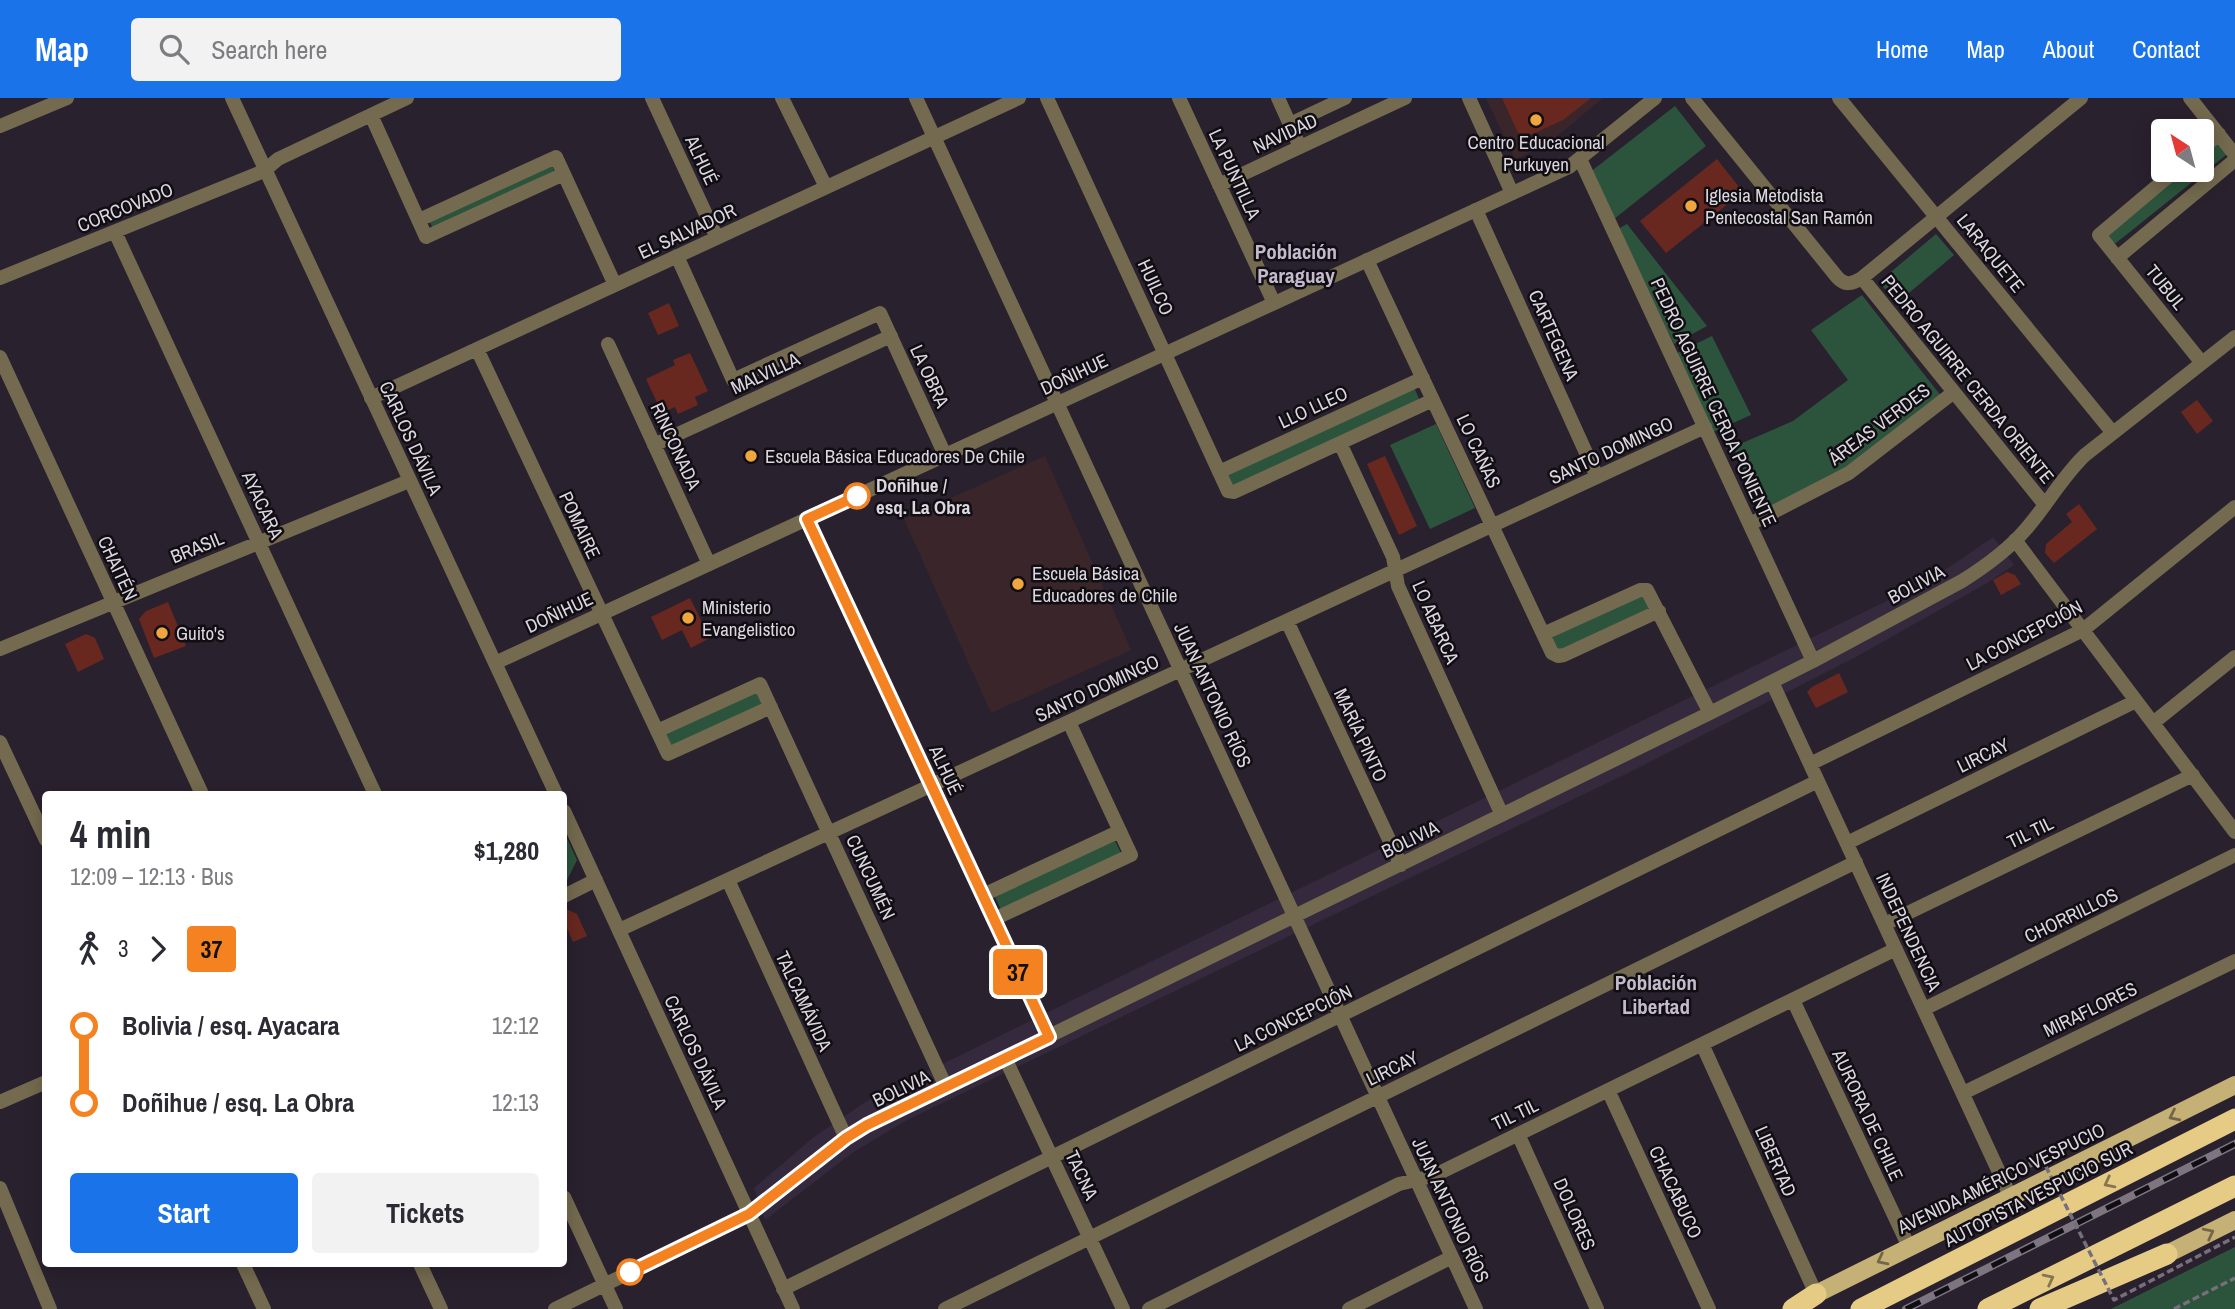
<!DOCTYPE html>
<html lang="en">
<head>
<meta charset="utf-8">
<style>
  :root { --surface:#fff; --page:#f2f2f3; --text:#2b2b33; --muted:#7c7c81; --accent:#1a73e8 }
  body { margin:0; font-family:"Archivo Narrow",sans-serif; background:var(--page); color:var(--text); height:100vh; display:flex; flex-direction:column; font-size:26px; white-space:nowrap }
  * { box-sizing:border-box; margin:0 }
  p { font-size:23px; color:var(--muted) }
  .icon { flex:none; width:38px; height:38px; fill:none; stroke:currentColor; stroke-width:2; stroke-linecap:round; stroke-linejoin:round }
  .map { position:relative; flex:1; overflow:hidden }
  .sheet { position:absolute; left:42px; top:693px; width:525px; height:476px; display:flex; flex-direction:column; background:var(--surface); border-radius:7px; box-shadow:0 4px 18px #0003 }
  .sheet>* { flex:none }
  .badge { padding:0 14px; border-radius:5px; font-size:24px; line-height:46px }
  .needle { width:46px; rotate:324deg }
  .controls { position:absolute; left:2151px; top:21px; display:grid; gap:14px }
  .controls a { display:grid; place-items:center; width:63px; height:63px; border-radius:7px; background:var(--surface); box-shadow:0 4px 18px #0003; font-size:35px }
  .map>.badge { position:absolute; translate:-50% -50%; box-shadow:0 0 0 4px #fff }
  .legs { display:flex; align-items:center; gap:10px; height:77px; padding:0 28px; font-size:23px }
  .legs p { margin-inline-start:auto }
  .headline { display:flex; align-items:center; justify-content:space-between; height:119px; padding:0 28px }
  h1 { font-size:38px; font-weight:700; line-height:52px }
  .action { display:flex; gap:14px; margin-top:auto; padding:14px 28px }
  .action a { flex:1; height:80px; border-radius:7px; background:var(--accent); color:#fff; font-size:28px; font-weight:700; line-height:80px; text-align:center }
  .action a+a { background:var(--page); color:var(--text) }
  ul { padding:0 28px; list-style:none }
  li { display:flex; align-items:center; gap:24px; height:77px; font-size:26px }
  li i { display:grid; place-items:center; width:10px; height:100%; margin:0 9px; background:currentColor }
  li i::after { content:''; width:18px; height:18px; margin:-9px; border:5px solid; border-radius:50%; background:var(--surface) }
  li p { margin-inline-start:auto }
  li:first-child i { background:linear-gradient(#0000 50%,currentColor 0) }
  li:last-child i { background:linear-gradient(currentColor 50%,#0000 0) }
  header { display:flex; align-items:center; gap:42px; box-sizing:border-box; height:98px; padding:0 35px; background:var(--accent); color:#fff }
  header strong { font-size:33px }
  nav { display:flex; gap:38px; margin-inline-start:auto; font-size:24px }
  .search { width:490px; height:63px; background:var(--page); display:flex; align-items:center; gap:18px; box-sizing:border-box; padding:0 24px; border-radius:7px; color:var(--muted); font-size:26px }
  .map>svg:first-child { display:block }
  .built { fill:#352a3d }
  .education { fill:#3a262a }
  .green { fill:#2c543c }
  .building { fill:#68281f }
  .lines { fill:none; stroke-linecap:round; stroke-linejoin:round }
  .path { stroke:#776f7b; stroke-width:3.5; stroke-dasharray:7 3.5; stroke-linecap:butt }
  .minor { stroke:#746a4f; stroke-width:14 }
  .tertiary { stroke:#746a4f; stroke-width:14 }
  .primary { stroke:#c5b075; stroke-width:18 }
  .motorway { stroke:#e5cb84; stroke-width:21 }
  .rail-casing { stroke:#7d7681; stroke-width:8 }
  .rail { stroke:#100d13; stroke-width:5; stroke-dasharray:16; stroke-linecap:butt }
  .path-bridge { stroke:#776f7b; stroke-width:3.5; stroke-dasharray:7 3.5; stroke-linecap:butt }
  .oneway { stroke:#746749 }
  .oneway2 { stroke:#857651 }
  .line-1-casing { stroke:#fff; stroke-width:16 }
  .line-1 { stroke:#f58220; stroke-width:10 }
  .poi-dot { fill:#f0a63e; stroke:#100d13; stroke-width:2.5 }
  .stop-1-dot { fill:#fff; stroke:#f58220; stroke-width:3.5 }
  .labels { text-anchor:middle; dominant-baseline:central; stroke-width:5; stroke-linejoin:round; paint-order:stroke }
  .street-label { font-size:19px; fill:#dcd6df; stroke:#100d13 }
  .poi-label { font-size:19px; fill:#dcd6df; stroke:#100d13; text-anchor:start }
  .stop-label { font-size:19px; font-weight:bold; fill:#dcd6df; stroke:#100d13; text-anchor:start }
  .neighbourhood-label { font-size:21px; font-weight:bold; fill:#c5bacc; stroke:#100d13 }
</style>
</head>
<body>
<header>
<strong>Map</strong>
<div class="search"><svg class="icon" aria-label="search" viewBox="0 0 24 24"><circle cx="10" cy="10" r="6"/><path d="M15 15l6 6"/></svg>Search here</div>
<nav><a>Home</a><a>Map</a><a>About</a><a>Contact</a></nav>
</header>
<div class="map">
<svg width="2235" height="1211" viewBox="0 0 2235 1211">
  <rect width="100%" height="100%" fill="#2a212f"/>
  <path class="built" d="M1993,439L2014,467L1987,485L1854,560L1630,674L905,1023L852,1055L765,1122L754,1090L814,1039L867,1003L1915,489L1954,466Z"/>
  <path class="education" d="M1486,0H1603L1550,44L1515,62Z
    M1045,358L1131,552L991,615L904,421Z"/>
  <path class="green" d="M1675,8L1706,48L1614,121L1589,75Z
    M2216,43L2228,51L2226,57L2116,145L2110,144L2107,133L2181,72H2202V55Z
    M551,66L556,77L433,131L429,122Z
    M1627,126L1707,228L1674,246L1618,131Z
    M1936,136L1954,157L1897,205L1879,184Z
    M1862,197L1945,303L1851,375L1764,417L1733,349L1793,323L1848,282L1811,232Z
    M1712,238L1751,317L1713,334L1675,256Z
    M1413,287L1420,303L1232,389L1225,375Z
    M1436,326L1475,410L1430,431L1390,347Z
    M1640,496L1651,506L1648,511L1561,551H1556L1552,542L1554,537Z
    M757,592L764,607L670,651L663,636Z
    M564,734L577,762L564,788Z
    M1114,741L1121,755L1002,814L994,797Z
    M2235,1149V1211H2111Z"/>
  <path class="building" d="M1502,0H1591L1563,22L1521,41Z
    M1717,61L1743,94L1666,155L1640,123Z
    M669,205L679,228L658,237L648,215Z
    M690,255L708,293L695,299L698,307L678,316L675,309L662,315L646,281L675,267L673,262Z
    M2197,302L2213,323L2197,336L2181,314Z
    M1385,358L1417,428L1399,437L1367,366Z
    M2079,406L2097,431L2054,465L2045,455L2046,446L2072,424L2066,416Z
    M2007,474L2015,477L2021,486L2001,497L1993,482Z
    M690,500L710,540L691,550L682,532L662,542L651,519Z
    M168,504L186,548L154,560L139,521L146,513Z
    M86,536L95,540L104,561L78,574L65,546Z
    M1839,575L1848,594L1816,610L1807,594L1812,589Z
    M564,810L577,816L587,838L573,844L564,823Z"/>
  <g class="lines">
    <path class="path" d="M2032,1069L2030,1065L2041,1059
      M2174,1211L2235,1180"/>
    <path class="minor" d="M652,0L717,140
      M782,0L826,89
      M916,0L1476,1211
      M1047,0L1228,393L1234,394L1433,302
      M1179,0L1274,205
      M1278,0L1300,49
      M1469,0L1512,95
      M1692,0L1837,179C1845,188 1852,186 1862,180L2081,0
      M1839,0L2113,335
      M2190,0L2235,57
      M371,17L426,139L564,76
      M1290,26L1345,0
      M0,28L67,0
      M2202,50L2219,36
      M1580,61L1813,563
      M2176,72L2099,137L2202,265
      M1219,87L1405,0
      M1476,112L1597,379
      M419,122L556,59L615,187
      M115,134L375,696
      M677,158L733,282L880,215L945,357
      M2117,160L2235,62
      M1367,162L1552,555L1558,558L1564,557L1659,513
      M0,180L264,73L278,61L407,0
      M1862,180L2045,407
      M608,246L709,466
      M477,251L668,656L771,609
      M0,259L202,696
      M371,300L1019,0
      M1340,345L1393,459L1398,488L1502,717
      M654,347L891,238
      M1219,374L1423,280
      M807,421L1049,939
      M1750,426L1849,375L1954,294
      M2015,442L2235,734
      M1287,523L1401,767
      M1543,536L1640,492H1647L1710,615
      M0,551L409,383
      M1772,584L2011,1100
      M2153,625L2235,559
      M657,633L760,586L946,989
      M0,644L46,742
      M1810,666L2083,532L2235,409
      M1847,745L2136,603
      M728,782L846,1040
      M983,797L1120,733
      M994,821L1131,757L1069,624
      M1885,826L2193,677
      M619,832L1705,329
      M1793,902L1909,1149
      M1924,911L2235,757
      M1702,946L1816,1196
      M1005,960L1123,1211
      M1608,992L1709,1211
      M1963,995L2235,863
      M1518,1036L1597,1211
      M564,1099L616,1211
      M243,1166L264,1211
      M420,1166L441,1211
      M783,1191L1818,683
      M555,1211L749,1116L846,1040L867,1027L1710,615L1813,563L1962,483C1986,468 2008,452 2026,431C2047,407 2062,379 2085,357L2235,239
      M945,1211L1856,764
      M1149,1211L1399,1086L1433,1078L1896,851
      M1349,1211L1452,1159"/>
    <path class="tertiary" d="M232,0L556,696
      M495,565L1569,69L1655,0
      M564,713L793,1211
      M564,798L596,782
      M0,1004L46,984
      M0,1090L50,1211"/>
    <path class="primary" d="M2157,1161L2235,1122
      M1806,1201L2235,987"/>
    <path class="motorway" d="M1793,1211L1816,1196
      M1861,1211L2235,1021
      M1988,1211L2235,1088
      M2040,1211L2167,1156"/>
    <defs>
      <path id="rail" d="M1906,1211L2235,1046"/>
    </defs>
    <use href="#rail" class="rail-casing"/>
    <use href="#rail" class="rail"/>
    <path class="path-bridge" d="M2041,1059L2114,1202L2235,1139"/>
  </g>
  <defs><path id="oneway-chevron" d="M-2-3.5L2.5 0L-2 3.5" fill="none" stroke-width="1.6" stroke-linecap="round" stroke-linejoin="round" transform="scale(1.75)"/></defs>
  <g class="oneway">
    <use href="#oneway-chevron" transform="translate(2174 1018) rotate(154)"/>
    <use href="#oneway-chevron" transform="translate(2209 1135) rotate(-27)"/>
    <use href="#oneway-chevron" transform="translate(1882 1162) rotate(153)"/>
  </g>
  <g class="oneway2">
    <use href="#oneway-chevron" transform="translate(2109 1085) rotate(153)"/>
    <use href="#oneway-chevron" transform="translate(2049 1181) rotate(-27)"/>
  </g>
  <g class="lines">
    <defs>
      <path id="line-1" d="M630,1174L749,1116L846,1040L867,1027L1049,939L807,421L857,398"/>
    </defs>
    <use href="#line-1" class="line-1-casing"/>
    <use href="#line-1" class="line-1"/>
  </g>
  <g class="poi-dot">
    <circle cx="1536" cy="22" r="7"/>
    <circle cx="1691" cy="108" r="7"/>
    <circle cx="751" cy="358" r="7"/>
    <circle cx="1018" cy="486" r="7"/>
    <circle cx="688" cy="520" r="7"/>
    <circle cx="162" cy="535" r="7"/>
  </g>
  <g class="stop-1-dot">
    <circle cx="857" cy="398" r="12"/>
    <circle cx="630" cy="1174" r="12"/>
  </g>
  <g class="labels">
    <g class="street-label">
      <text transform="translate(1285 35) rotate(-25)">NAVIDAD</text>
      <text transform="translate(702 62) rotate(65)">ALHUÉ</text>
      <text transform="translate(1235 76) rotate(65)">LA PUNTILLA</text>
      <text transform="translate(125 109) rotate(-22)">CORCOVADO</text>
      <text transform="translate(687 133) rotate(-25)">EL SALVADOR</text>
      <text transform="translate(1991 155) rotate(51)">LARAQUETE</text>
      <text transform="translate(1156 189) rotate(65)">HUILCO</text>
      <text transform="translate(2166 189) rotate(51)">TUBUL</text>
      <text transform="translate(1554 237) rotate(66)">CARTEGENA</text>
      <text transform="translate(765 275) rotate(-25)">MALVILLA</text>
      <text transform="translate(1074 276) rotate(-25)">DOÑIHUE</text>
      <text transform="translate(930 278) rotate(65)">LA OBRA</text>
      <text transform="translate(1968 281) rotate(51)">PEDRO AGUIRRE CERDA ORIENTE</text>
      <text transform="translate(1714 304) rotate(65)">PEDRO AGUIRRE CERDA PONIENTE</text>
      <text transform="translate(1313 309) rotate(-25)">LLO LLEO</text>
      <text transform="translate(1879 326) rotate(-37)">ÁREAS VERDES</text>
      <text transform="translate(411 340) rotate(65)">CARLOS DÁVILA</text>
      <text transform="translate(676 348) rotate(65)">RINCONADA</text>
      <text transform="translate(1611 352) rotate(-25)">SANTO DOMINGO</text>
      <text transform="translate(1479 353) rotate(65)">LO CAÑAS</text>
      <text transform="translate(263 407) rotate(65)">AYACARA</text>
      <text transform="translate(580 427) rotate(65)">POMAIRE</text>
      <text transform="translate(197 449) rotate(-22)">BRASIL</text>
      <text transform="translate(118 470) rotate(65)">CHAITÉN</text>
      <text transform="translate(1916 486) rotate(-28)">BOLIVIA</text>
      <text transform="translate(559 514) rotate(-25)">DOÑIHUE</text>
      <text transform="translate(1436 524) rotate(66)">LO ABARCA</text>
      <text transform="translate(2024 537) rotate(-28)">LA CONCEPCIÓN</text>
      <text transform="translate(1097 590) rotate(-25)">SANTO DOMINGO</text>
      <text transform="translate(1213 597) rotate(65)">JUAN ANTONIO RÍOS</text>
      <text transform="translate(1361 637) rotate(65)">MARÍA PINTO</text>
      <text transform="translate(1983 657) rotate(-26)">LIRCAY</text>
      <text transform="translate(946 672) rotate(65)">ALHUÉ</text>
      <text transform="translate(2030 734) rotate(-26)">TIL TIL</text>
      <text transform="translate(1410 741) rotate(-26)">BOLIVIA</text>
      <text transform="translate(871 779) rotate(65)">CUNCUMÉN</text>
      <text transform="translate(2071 817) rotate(-26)">CHORRILLOS</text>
      <text transform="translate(1909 834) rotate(65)">INDEPENDENCIA</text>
      <text transform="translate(804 903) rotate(65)">TALCAMÁVIDA</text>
      <text transform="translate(2090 911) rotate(-26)">MIRAFLORES</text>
      <text transform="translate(1293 920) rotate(-26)">LA CONCEPCIÓN</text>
      <text transform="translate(696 954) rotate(65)">CARLOS DÁVILA</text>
      <text transform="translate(1392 970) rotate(-26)">LIRCAY</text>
      <text transform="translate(901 990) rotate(-26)">BOLIVIA</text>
      <text transform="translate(1515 1016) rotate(-26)">TIL TIL</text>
      <text transform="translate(1868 1017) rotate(65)">AURORA DE CHILE</text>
      <text transform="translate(1776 1063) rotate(66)">LIBERTAD</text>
      <text transform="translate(1082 1077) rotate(65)">TACNA</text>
      <text transform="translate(2001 1080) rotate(-26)">AVENIDA AMÉRICO VESPUCIO</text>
      <text transform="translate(1676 1094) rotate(65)">CHACABUCO</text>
      <text transform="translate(2038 1096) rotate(-27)">AUTOPISTA VESPUCIO SUR</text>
      <text transform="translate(1451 1112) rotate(65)">JUAN ANTONIO RÍOS</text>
      <text transform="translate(1575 1116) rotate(66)">DOLORES</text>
    </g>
    <g class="poi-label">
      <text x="1536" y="44" text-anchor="middle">Centro Educacional<tspan x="1536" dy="22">Purkuyen</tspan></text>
      <text x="1705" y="97">Iglesia Metodista<tspan x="1705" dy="22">Pentecostal San Ramón</tspan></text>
      <text x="765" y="358">Escuela Básica Educadores De Chile</text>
      <text x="1032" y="475">Escuela Básica<tspan x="1032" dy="22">Educadores de Chile</tspan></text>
      <text x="702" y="509">Ministerio<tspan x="702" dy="22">Evangelistico</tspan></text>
      <text x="176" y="535">Guito's</text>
    </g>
    <g class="stop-label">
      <text x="876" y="387">Doñihue /<tspan x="876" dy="22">esq. La Obra</tspan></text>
    </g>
    <g class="neighbourhood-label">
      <text x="1296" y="153">Población<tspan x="1296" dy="24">Paraguay</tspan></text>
      <text x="1656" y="884">Población<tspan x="1656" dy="24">Libertad</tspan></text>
    </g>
  </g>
</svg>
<div class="controls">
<a><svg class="needle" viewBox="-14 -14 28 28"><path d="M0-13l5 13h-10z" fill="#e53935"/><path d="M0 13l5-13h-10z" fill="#7c7c81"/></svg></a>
</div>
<b class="badge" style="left:1018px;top:874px;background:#f58220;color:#111">37</b>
<section class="sheet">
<div class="headline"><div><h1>4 min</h1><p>12:09 – 12:13 · Bus</p></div><b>$1,280</b></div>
<div class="legs"><svg class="icon" aria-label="walk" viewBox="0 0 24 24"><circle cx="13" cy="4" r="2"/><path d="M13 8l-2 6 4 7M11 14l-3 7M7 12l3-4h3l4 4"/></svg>3<svg class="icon" aria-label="forward" viewBox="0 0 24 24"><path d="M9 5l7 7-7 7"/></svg><b class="badge" style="background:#f58220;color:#111">37</b></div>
<ul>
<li><i style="color:#f58220"></i><b>Bolivia / esq. Ayacara</b><p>12:12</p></li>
<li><i style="color:#f58220"></i><b>Doñihue / esq. La Obra</b><p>12:13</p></li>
</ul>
<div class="action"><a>Start</a><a>Tickets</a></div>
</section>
</div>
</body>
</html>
